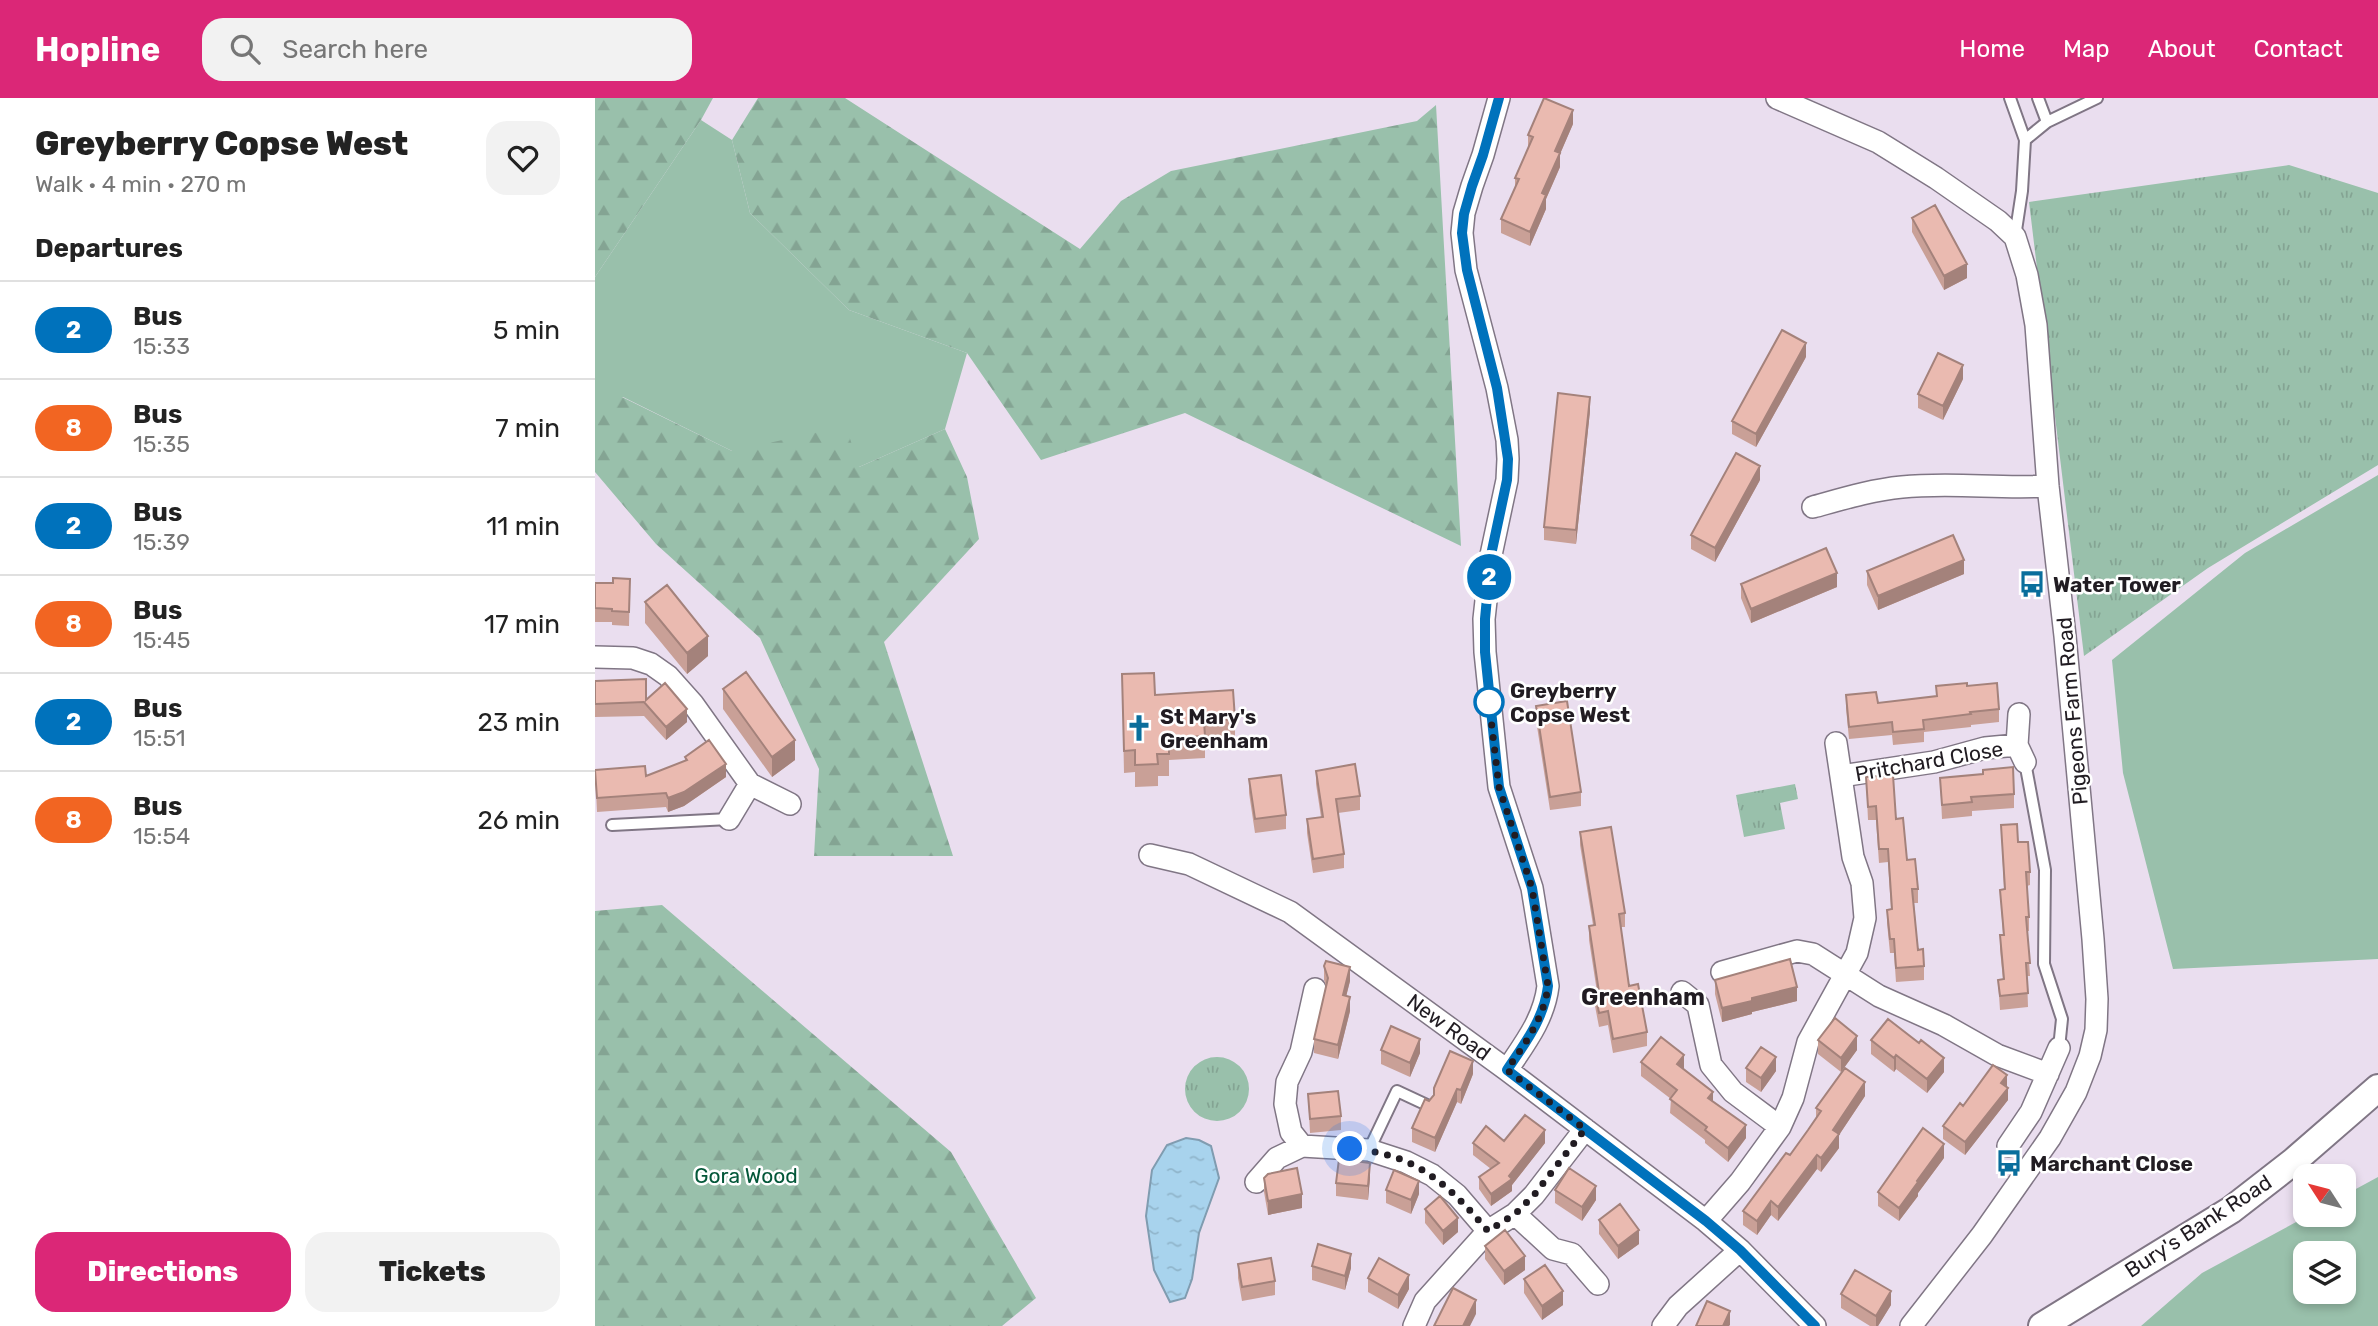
<!DOCTYPE html>
<html lang="en">
<head>
<meta charset="utf-8">
<style>
  :root { --surface:#fff; --page:#f2f2f2; --text:#222; --muted:#767676; --line:#e0e0e0; --accent:#db2777 }
  body { margin:0; font-family:Rubik,sans-serif; background:var(--page); color:var(--text); height:100vh; display:flex; flex-direction:column; font-size:26px; white-space:nowrap }
  * { box-sizing:border-box; margin:0 }
  p { font-size:23px; color:var(--muted) }
  .icon { flex:none; width:38px; height:38px; fill:none; stroke:currentColor; stroke-width:2; stroke-linecap:round; stroke-linejoin:round }
  .map { position:relative; flex:1; overflow:hidden }
  .drawer { display:flex; flex-direction:column; background:var(--surface); width:595px }
  .drawer>* { flex:none }
  .badge { padding:0 14px; border-radius:23px; font-size:24px; line-height:46px }
  .needle { width:46px; rotate:306deg }
  .fabs { position:absolute; left:1698px; top:1066px; display:grid; gap:14px }
  .fabs a { display:grid; place-items:center; width:63px; height:63px; border-radius:14px; background:var(--surface); box-shadow:0 4px 10px #0003; font-size:35px }
  .you { position:absolute; width:35px; height:35px; margin:-18px; border:5px solid #fff; border-radius:50%; background:#1a73e8; box-shadow:0 0 0 10px #1a73e833 }
  .map>.badge { position:absolute; translate:-50% -50%; box-shadow:0 0 0 4px #fff }
  h2 { padding:0 35px; font-size:26px; line-height:63px }
  .round { display:grid; place-items:center; flex:none; width:74px; height:74px; border-radius:21px; background:var(--page) }
  .summary { display:flex; align-items:center; justify-content:space-between; height:119px; padding:0 35px }
  h1 { font-size:33px; font-weight:800; line-height:52px }
  .button { display:flex; gap:14px; margin-top:auto; padding:14px 35px }
  .button a { flex:1; height:80px; border-radius:21px; background:var(--accent); color:#fff; font-size:28px; font-weight:800; line-height:80px; text-align:center }
  .button a+a { background:var(--page); color:var(--text) }
  ul { padding:0; list-style:none }
  li { display:flex; align-items:center; gap:21px; height:98px; padding:0 35px; border-top:2px solid var(--line) }
  li div { flex:1 }
  li b { display:block; font-size:26px }
  li em { font-style:normal }
  li .badge { min-width:77px; font-weight:700; text-align:center }
  header { display:flex; align-items:center; gap:42px; box-sizing:border-box; height:98px; padding:0 35px; background:var(--accent); color:#fff }
  header strong { font-size:33px }
  nav { display:flex; gap:38px; margin-inline-start:auto; font-size:24px }
  .search { width:490px; height:63px; background:var(--page); display:flex; align-items:center; gap:18px; box-sizing:border-box; padding:0 24px; border-radius:21px; color:var(--muted); font-size:26px }
  main { display:flex; flex:1; min-height:0 }
  .map>svg:first-child { display:block }
  .grass { fill:#99c0ab; fill-rule:evenodd }
  .forest { fill:url(#forest-firs) }
  .park { fill:url(#park-tufts) }
  .water { fill:url(#water-ripples); stroke:#809cb0; stroke-width:2 }
  .lines { fill:none; stroke-linecap:round; stroke-linejoin:round }
  .service-casing { stroke:#807685; stroke-width:14 }
  .minor-casing { stroke:#807685; stroke-width:24 }
  .tertiary-casing { stroke:#807685; stroke-width:30 }
  .service { stroke:#fff; stroke-width:10 }
  .minor { stroke:#fff; stroke-width:21 }
  .tertiary { stroke:#fff; stroke-width:26 }
  .wall { fill:#c9a097 }
  .shaded-wall { fill:#a4827b }
  .building { fill:#eabab0; stroke:#a4827b; stroke-width:2 }
  .line-casing { stroke:#fff; stroke-width:16 }
  .line { stroke:#0072bc; stroke-width:10 }
  .walk { stroke:#211c22; stroke-width:7; stroke-dasharray:0 12.6 }
  .stop-dot { fill:#fff; stroke:#0072bc; stroke-width:3.5 }
  .labels { text-anchor:middle; dominant-baseline:central; stroke-width:5; stroke-linejoin:round; paint-order:stroke }
  .poi-label { font-size:21px; font-weight:bold; fill:#211c22; stroke:#fff; text-anchor:start }
  .stop-label { font-size:21px; font-weight:bold; fill:#211c22; stroke:#fff; text-anchor:start }
  .street-label { font-size:21px; fill:#211c22; stroke:#fff }
  .park-label { font-size:21px; fill:#045739; stroke:#fff }
  .quarter-label { font-size:24px; font-weight:bold; fill:#211c22; stroke:#fff }
</style>
</head>
<body>
<header>
<strong>Hopline</strong>
<div class="search"><svg class="icon" aria-label="search" viewBox="0 0 24 24"><circle cx="10" cy="10" r="6"/><path d="M15 15l6 6"/></svg>Search here</div>
<nav><a>Home</a><a>Map</a><a>About</a><a>Contact</a></nav>
</header>
<main>
<section class="drawer">
<div class="summary"><div><h1>Greyberry Copse West</h1><p>Walk · 4 min · 270 m</p></div><a class="round"><svg class="icon" aria-label="heart" viewBox="0 0 24 24"><path d="M12 20l-8-8c-3-5 5-10 8-4 3-6 11-1 8 4z"/></svg></a></div>
<h2>Departures</h2>
<ul>
<li><span class="badge" style="background:#0072bc;color:#fff">2</span><div><b>Bus</b><p>15:33</p></div><em>5 min</em></li>
<li><span class="badge" style="background:#f26522;color:#fff">8</span><div><b>Bus</b><p>15:35</p></div><em>7 min</em></li>
<li><span class="badge" style="background:#0072bc;color:#fff">2</span><div><b>Bus</b><p>15:39</p></div><em>11 min</em></li>
<li><span class="badge" style="background:#f26522;color:#fff">8</span><div><b>Bus</b><p>15:45</p></div><em>17 min</em></li>
<li><span class="badge" style="background:#0072bc;color:#fff">2</span><div><b>Bus</b><p>15:51</p></div><em>23 min</em></li>
<li><span class="badge" style="background:#f26522;color:#fff">8</span><div><b>Bus</b><p>15:54</p></div><em>26 min</em></li>
</ul>
<div class="button"><a>Directions</a><a>Tickets</a></div>
</section>
<div class="map">
<svg width="1783" height="1228" viewBox="0 0 1783 1228">
  <defs>
    <pattern id="forest-firs" width="22" height="20" patternUnits="userSpaceOnUse" patternTransform="scale(1.75)"><rect width="22" height="20" fill="#99c0ab"/><path d="M5 1l3.5 6h-7zM16 11l3.5 6h-7z" fill="#84a493"/></pattern>
    <pattern id="park-tufts" width="24" height="20" patternUnits="userSpaceOnUse" patternTransform="scale(1.75)"><rect width="24" height="20" fill="#99c0ab"/><path d="M3 7l-1-3M5 7V3M7 7l1-3M15 17l-1-3M17 17v-4M19 17l1-3" fill="none" stroke="#84a493"/></pattern>
    <pattern id="water-ripples" width="26" height="14" patternUnits="userSpaceOnUse" patternTransform="scale(1.75)"><rect width="26" height="14" fill="#a8d3ed"/><path d="M2 4q2-2 4 0t4 0M15 11q2-2 4 0t4 0" fill="none" stroke="#90b5cb"/></pattern>
  </defs>
  <rect width="100%" height="100%" fill="#eadeef"/>
  <path class="grass" d="M106,22L137,42L155,115L254,212L372,255L350,331L264,369L137,353L28,299H0V179Z
    M1783,377V861L1578,871L1528,675L1517,562L1650,455Z
    M1783,1079V1228H1546L1607,1175L1714,1117L1748,1116V1098ZM1748,1155V1194H1710V1155Z"/>
  <path class="forest" d="M0,0H118L106,22L0,179Z
    M163,0H250L485,151L526,103L576,73L822,23L841,7L866,448L590,315L446,362L372,255L254,212L155,115L137,42Z
    M0,299H27L137,353L251,328L264,369L350,331L372,379L384,441L289,544L358,758H219L224,671L165,540L61,446L0,374Z
    M67,807L356,1054L441,1200L407,1228H0V813Z"/>
  <path class="park" d="M1694,67L1783,95V367L1613,470L1489,558L1434,104Z
    M1200,686L1203,701L1185,705L1190,731L1149,739L1141,697Z
    M590 991a32 32 0 1 1 64 0a32 32 0 1 1-64 0Z"/>
  <path class="water" d="M591,1040L604,1042L616,1048L624,1080L604,1135L597,1181L590,1200L575,1204L559,1172L551,1118L557,1072L572,1047Z"/>
  <g class="lines">
    <defs>
      <path id="service" d="M1415,0L1430,42L1427,93L1420,139
        M1452,24L1502,0
        M1430,42L1452,24L1443,0
        M1430,664L1450,772L1449,866L1467,921L1464,950
        M17,727L134,721
        M774,1052L802,993L832,1007"/>
      <path id="minor" d="M904,0L888,57L877,88L869,115L867,135L871,172L902,290L912,342L913,361L912,382L896,457L889,521L890,554L904,689L937,790L953,888C949,921 930,945 912,972
        M1182,0L1283,44L1341,80L1403,123L1420,139L1432,177L1441,227L1453,388L1470,538L1498,841L1502,901L1501,932L1495,958L1481,994L1455,1040L1387,1137L1316,1228
        M1218,409C1247,401 1276,392 1307,389C1356,384 1404,391 1453,388
        M0,559L38,560L56,566L73,578L98,606L155,686L195,706
        M1424,616L1422,647L1430,664
        M1246,678L1339,664L1390,650L1422,647
        M134,721L155,686
        M555,757L594,766L695,814L912,972L1111,1123L1145,1152L1220,1228
        M1127,874L1202,853L1218,856L1284,898L1349,927L1402,957L1453,976
        M1087,894L1103,907L1116,967L1138,994L1185,1029
        M707,1048L696,1034L690,1006L692,984L706,954L720,891
        M1413,1048L1436,1014L1464,950
        M661,1084L682,1060L707,1048L774,1052L811,1064L837,1077L862,1097L893,1133
        M920,1116L958,1151L977,1156L1003,1186
        M1111,1123L1145,1084L1185,1029L1198,1000L1213,944L1262,855L1270,820L1267,785L1258,759L1241,645
        M819,1228L830,1203L893,1133L920,1116L939,1097L990,1031
        M1068,1228L1083,1208L1145,1152"/>
      <path id="tertiary" d="M1447,1228L1636,1112L1699,1063L1783,990"/>
    </defs>
    <use href="#service" class="service-casing"/>
    <use href="#minor" class="minor-casing"/>
    <use href="#tertiary" class="tertiary-casing"/>
    <use href="#service" class="service"/>
    <use href="#minor" class="minor"/>
    <use href="#tertiary" class="tertiary"/>
  </g>
  <path class="wall" d="M978,26L965,56V69L951,101V111L935,148L906,135V121L920,91V80L933,50V37Z
    M1317,120L1372,180L1349,192L1317,134Z
    M1211,259L1161,349L1137,336V323Z
    M1368,281L1348,322L1323,310V296Z
    M995,313L981,446L949,442V429Z
    M1165,382L1120,464L1096,451V437Z
    M1272,473L1369,476L1283,512L1272,487Z
    M35,481L34,528L17,527V524H0V485H18Z
    M1146,486L1242,489L1156,525L1146,500Z
    M50,504L113,558L92,576L50,525Z
    M527,576L560,597L640,621V643L610,645V660L574,662V678H563V688L540,689V674L529,675Z
    M0,583L51,602L92,624L71,642L49,618L0,619Z
    M1341,588H1372L1404,611V624L1376,627V629L1329,634V644L1298,647L1297,637L1254,641L1251,610V597L1283,605L1341,598Z
    M128,591L200,662L177,679L128,611Z
    M941,608L986,694V708L955,712L941,622Z
    M90,659L131,679L89,708L73,714L71,709L2,714L0,672L51,678L90,663Z
    M721,673L765,698V712L743,715L749,756V770L718,775L712,735V721L726,719L721,686Z
    M1271,679L1301,721L1312,762L1323,791V805H1319L1323,852L1329,868V882L1301,884L1299,855H1295L1292,825V812L1296,811L1293,764L1284,765L1281,722H1273Z
    M1345,680L1419,696V710L1377,713V718L1347,721Z
    M654,681L691,717V731L660,735L654,695Z
    M1406,727L1423,744L1435,774V787L1432,788L1434,819V833H1432L1435,878H1432L1433,909L1405,912L1403,882H1408L1405,851V837H1408L1405,792L1409,791Z
    M985,734L1030,815V829H1026L1034,888L1052,934V948L1018,955L1013,927L1004,929L1000,908V895L1002,894L994,842V828L998,827L985,747Z
    M729,868L755,883L751,898L755,913L743,961L719,955V941L731,888L729,882Z
    M1120,882L1202,903L1157,914V916L1127,924L1120,896Z
    M1223,942L1262,952L1246,974L1223,956Z
    M1276,942L1349,974L1332,995L1301,971L1299,974L1276,956Z
    M786,952L825,955L815,979L786,966Z
    M1046,964L1089,971L1151,1040L1133,1064L1110,1045V1042L1075,1015L1076,1001L1046,978Z
    M1151,970L1181,973L1166,994L1151,984Z
    M878,976L866,1006L862,1004L840,1054L817,1044V1030L834,1003Z
    M1412,989L1413,1002L1370,1057L1348,1041V1028L1368,1008Z
    M713,996L746,1018V1032L715,1035Z
    M1270,998L1244,1037V1050L1226,1074L1222,1071L1183,1123L1176,1117L1162,1137L1148,1127V1113L1195,1057L1221,1020V1010Z
    M909,1043L950,1045L917,1087V1093L896,1108L884,1091V1079L896,1071L878,1057V1045Z
    M1349,1060L1323,1095V1098L1304,1123L1283,1108V1094Z
    M775,1079L773,1102L741,1098V1085Z
    M669,1080L707,1110L673,1117L669,1094Z
    M791,1092L824,1096L816,1116L791,1105Z
    M960,1092L1001,1102L987,1123L960,1105Z
    M830,1111L863,1134L848,1147L830,1125Z
    M1004,1122L1044,1146L1023,1161L1004,1136Z
    M890,1148L930,1172L909,1187L890,1161Z
    M643,1166L680,1183V1197L647,1203L643,1180Z
    M717,1168L756,1170L750,1192L717,1182Z
    M773,1180L814,1191L803,1211L773,1194Z
    M929,1181L968,1207L947,1222L929,1195Z
    M1246,1196L1296,1207L1283,1228H1275L1246,1210Z"/>
  <path class="shaded-wall" d="M978,12V26L965,56V69L951,101V111L935,148V134L960,53Z
    M1372,166V180L1349,192V178Z
    M1211,245V259L1161,349V336Z
    M1368,267V281L1348,322V308Z
    M995,299V313L981,446V432Z
    M1165,368V382L1120,464V450Z
    M1369,462V476L1283,512V498Z
    M1242,475V489L1156,525V511Z
    M113,538V558L92,576V555Z
    M92,611V624L71,642V629Z
    M200,642V662L177,679V659Z
    M131,666V679L89,708L73,714V700Z
    M755,869V883L748,911V897Z
    M1202,889V903L1157,914V916L1127,924V910L1157,900Z
    M755,899V913L743,961V947Z
    M1262,938V952L1246,974V960Z
    M825,941V955L815,979V965Z
    M1089,957V971L1082,966Z
    M1301,957V971L1299,974V960Z
    M1181,959V973L1166,994V980Z
    M1349,960V974L1332,995V981Z
    M878,963V976L866,1006V992Z
    M1412,977V989L1406,985Z
    M1270,984V998L1244,1037V1050L1226,1074V1060L1238,1032Z
    M1413,990V1002L1370,1057V1044Z
    M862,991V1004L840,1054V1040Z
    M1118,994V1008L1113,1000Z
    M1151,1027V1040L1133,1064V1050Z
    M950,1032V1045L917,1087V1093L896,1108V1096L914,1078Z
    M1349,1046V1060L1323,1095V1098L1304,1123V1110L1322,1083Z
    M1222,1057V1071L1183,1123V1109Z
    M775,1065V1079L773,1102V1088Z
    M824,1083V1096L816,1116V1102Z
    M1001,1088V1102L987,1123V1109Z
    M707,1096V1110L673,1117V1103Z
    M1176,1103V1117L1162,1137V1123Z
    M863,1120V1134L848,1147V1133Z
    M1044,1132V1146L1023,1161V1148Z
    M756,1156V1170L750,1192V1178Z
    M930,1158V1172L909,1187V1173Z
    M814,1177V1191L803,1211V1197Z
    M968,1193V1207L947,1222V1208Z
    M1296,1193V1207L1283,1228H1281V1218Z
    M881,1202V1216L875,1228H868Z
    M1135,1213V1227L1134,1228H1128Z"/>
  <path class="building" d="M949,0L978,12L960,53L965,55L947,95L951,97L935,134L906,121L924,81L920,80L938,39L933,37Z
    M1340,107L1372,166L1349,178L1317,120Z
    M1187,232L1211,245L1161,336L1137,323Z
    M1343,255L1368,267L1348,308L1323,296Z
    M963,295L995,299L981,432L949,429Z
    M1141,355L1165,368L1120,450L1096,437Z
    M1358,437L1369,462L1283,498L1272,473Z
    M1231,450L1242,475L1156,511L1146,486Z
    M18,480L35,481L34,514L17,513V511L0,510V485H18Z
    M72,487L113,538L92,555L50,504Z
    M151,574L200,642L177,659L128,591Z
    M559,575L560,597L638,592L640,621L609,623L610,638L574,640V656H562L563,666L540,667V652L529,653L527,576Z
    M51,581V602L70,585L92,611L71,629L49,604L0,606V583Z
    M1372,585V588L1402,585L1404,611L1375,614L1376,616L1328,622L1329,631L1298,634L1297,624L1254,629L1251,597L1281,594L1283,605L1342,598L1341,588Z
    M972,603L986,694L955,699L941,608Z
    M114,642L131,666L89,694L73,700L71,695L2,700L0,672L50,668L51,678L92,662L90,659Z
    M760,666L765,698L741,701L749,756L718,761L712,721L728,719L721,673Z
    M1418,669L1419,696L1376,699L1377,704L1347,707L1345,680L1388,676V672Z
    M686,677L691,717L660,721L654,681Z
    M1298,677L1301,721L1308,720L1312,762L1320,761L1323,791H1317L1323,852L1328,851L1329,868L1301,870L1299,841H1295L1292,812L1297,811L1293,751H1284L1281,708L1273,709L1271,679Z
    M1422,726L1423,744H1433L1435,774H1431L1434,819H1431L1435,865H1431L1433,895L1405,898L1403,882L1409,881L1405,837H1409L1405,792L1410,791L1406,727Z
    M1016,729L1030,815L1024,816L1034,888L1043,886L1052,934L1018,941L1013,913L1004,915L1000,895L1004,894L994,828L1000,827L985,734Z
    M1195,861L1202,889L1157,900V903L1127,910L1120,882Z
    M731,863L755,869L748,897L755,899L743,947L719,941L733,880L729,868Z
    M1240,920L1262,938L1246,960L1223,942Z
    M1293,921L1324,945L1326,942L1349,960L1332,981L1301,957L1299,960L1276,942Z
    M796,928L825,941L815,965L786,952Z
    M1066,939L1089,957L1082,966L1118,994L1113,1000L1151,1027L1133,1050L1110,1032L1112,1029L1075,1001L1082,992L1046,964Z
    M1166,949L1181,959L1166,980L1151,970Z
    M855,953L878,963L866,992L862,991L840,1040L817,1030L830,1001L834,1003L839,997V990Z
    M1398,967L1412,977L1406,985L1413,990L1370,1044L1348,1028L1365,1005L1368,1008Z
    M1250,970L1270,984L1238,1032L1244,1036L1226,1060L1222,1057L1183,1109L1176,1103L1162,1123L1148,1113L1191,1055L1195,1057L1213,1032L1226,1013L1221,1010Z
    M743,993L746,1018L715,1021L713,996Z
    M930,1017L950,1032L914,1078L917,1081L896,1096L884,1079L904,1065L878,1045L891,1028L909,1043Z
    M1328,1030L1349,1046L1322,1083L1323,1084L1304,1110L1283,1094Z
    M744,1061L775,1065L773,1088L741,1085Z
    M702,1070L707,1096L673,1103L669,1080L673,1076Z
    M974,1070L1001,1088L987,1109L960,1092Z
    M799,1072L824,1083L816,1102L791,1092Z
    M845,1098L863,1120L848,1133L830,1111Z
    M1025,1106L1044,1132L1023,1148L1004,1122Z
    M910,1132L930,1158L909,1173L890,1148Z
    M723,1146L756,1156L750,1178L717,1168Z
    M676,1160L680,1183L647,1189L643,1166Z
    M784,1160L814,1177L803,1197L773,1180Z
    M950,1167L968,1193L947,1208L929,1181Z
    M1260,1172L1296,1193L1281,1218L1246,1196Z
    M858,1190L881,1202L868,1228H839Z
    M1112,1203L1135,1213L1128,1228H1101Z"/>
  <g class="lines">
    <defs>
      <path id="line" d="M904,0L888,57L877,88L869,116L867,135L872,172L902,290L913,361L912,382L896,457L890,521V554L904,689L937,790L953,888C949,921 930,945 912,972L1111,1123L1145,1152L1220,1228"/>
    </defs>
    <use href="#line" class="line-casing"/>
    <use href="#line" class="line"/>
    <path class="walk" d="M755,1051C819,1054 854,1087 893,1133L920,1116L939,1097L990,1031L912,972C930,945 949,921 953,888L937,790L904,689L894,604"/>
  </g>
  <defs>
    <symbol id="bus-bare" viewBox="-9 -9 18 18"><path d="M-5-6H5V4H4V6H2V4H-2V6H-4V4H-5ZM-3.5-4V0h7V-4ZM-3.5 1.2v1.5H-2V1.2ZM2 1.2v1.5H3.5V1.2Z" fill="#0a6e9c" stroke="#fff" stroke-width="2.5" paint-order="stroke"/></symbol>
    <symbol id="church-bare" viewBox="-9 -9 18 18"><path d="M-1.2-6h2.4v3.5h3.3v2.4h-3.3V6h-2.4V-.1h-3.3v-2.4h3.3Z" fill="#0a6e9c" stroke="#fff" stroke-width="2.5" paint-order="stroke"/></symbol>
  </defs>
  <g fill-rule="evenodd">
    <use href="#bus-bare" x="1418" y="467" width="38" height="38"/>
    <use href="#church-bare" x="525" y="611" width="38" height="38"/>
    <use href="#bus-bare" x="1395" y="1046" width="38" height="38"/>
  </g>
  <circle class="stop-dot" cx="894" cy="604" r="14"/>
  <g class="labels">
    <g class="poi-label">
      <text x="1458" y="486">Water Tower</text>
      <text x="565" y="618">St Mary's<tspan x="565" dy="24">Greenham</tspan></text>
      <text x="1435" y="1065">Marchant Close</text>
    </g>
    <g class="stop-label">
      <text x="915" y="592">Greyberry<tspan x="915" dy="24">Copse West</tspan></text>
    </g>
    <g class="street-label">
      <text transform="translate(1477 613) rotate(-95)">Pigeons Farm Road</text>
      <text transform="translate(1334 663) rotate(-10)">Pritchard Close</text>
      <text transform="translate(854 929) rotate(36)">New Road</text>
      <text transform="translate(1603 1128) rotate(-33)">Bury's Bank Road</text>
    </g>
    <g class="park-label">
      <text x="151" y="1077">Gora Wood</text>
    </g>
    <g class="quarter-label">
      <text x="1048" y="899">Greenham</text>
    </g>
  </g>
</svg>
<div class="fabs">
<a><svg class="needle" viewBox="-14 -14 28 28"><path d="M0-13l5 13h-10z" fill="#e53935"/><path d="M0 13l5-13h-10z" fill="#767676"/></svg></a>
<a><svg class="icon" aria-label="layers" viewBox="0 0 24 24"><path d="M12 4l9 5-9 5-9-5zM3 14l9 5 9-5"/></svg></a>
</div>
<div class="you" style="left:755px;top:1051px"></div>
<b class="badge" style="left:894px;top:479px;background:#0072bc;color:#fff">2</b>
</div>
</main>
</body>
</html>
